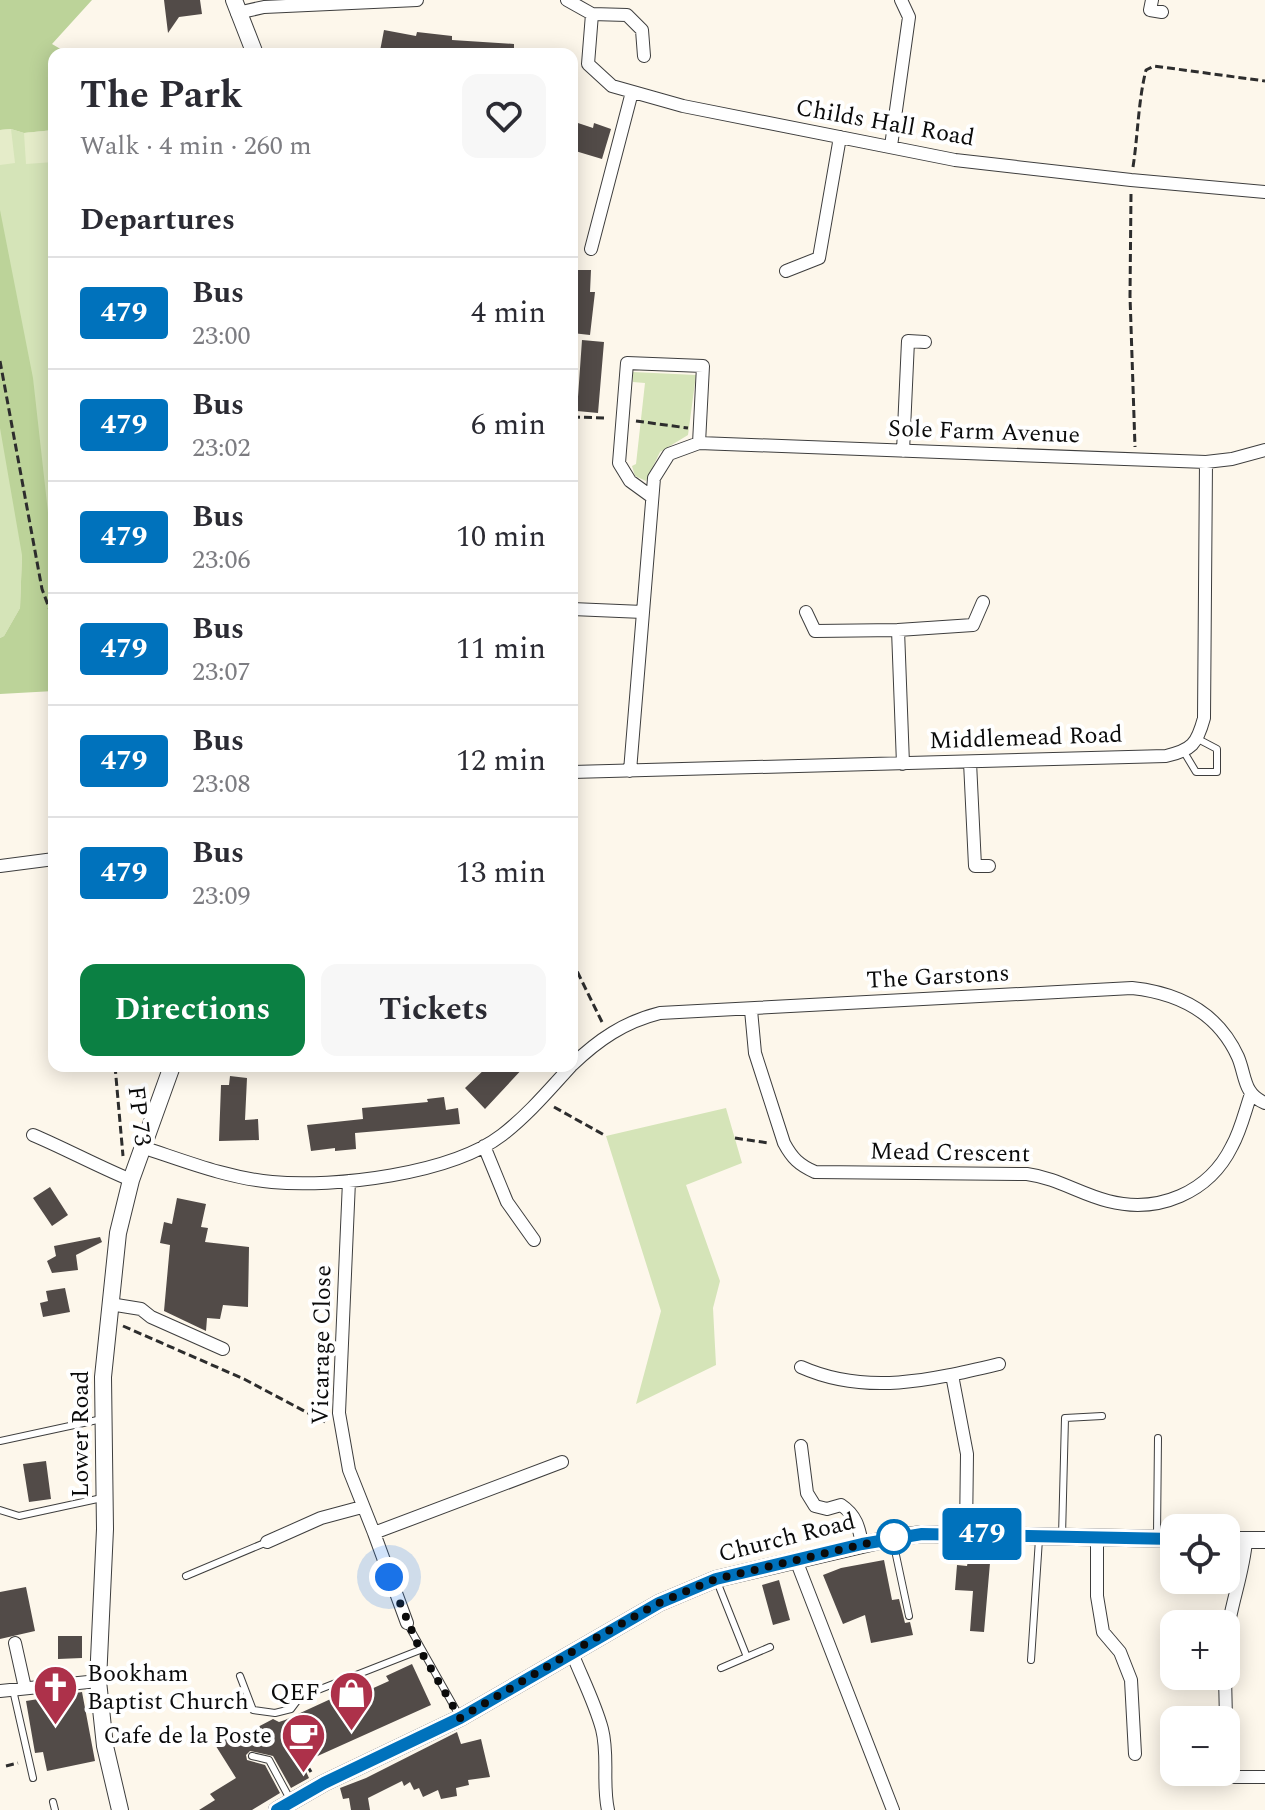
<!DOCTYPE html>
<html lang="en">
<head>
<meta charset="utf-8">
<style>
  :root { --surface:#fff; --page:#f7f7f7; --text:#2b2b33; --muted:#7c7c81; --line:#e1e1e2; --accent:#0b8043 }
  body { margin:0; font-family:Spectral,serif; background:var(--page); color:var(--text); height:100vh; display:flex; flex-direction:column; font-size:30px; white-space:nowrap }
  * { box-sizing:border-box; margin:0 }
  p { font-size:26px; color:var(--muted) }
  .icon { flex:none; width:44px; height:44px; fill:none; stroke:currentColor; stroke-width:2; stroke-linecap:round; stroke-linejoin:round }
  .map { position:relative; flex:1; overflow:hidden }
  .side { position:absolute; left:48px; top:48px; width:530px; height:1024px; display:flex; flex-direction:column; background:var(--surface); border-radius:16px; box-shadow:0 4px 20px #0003 }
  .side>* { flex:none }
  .badge { padding:0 16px; border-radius:6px; font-size:28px; line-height:52px }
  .buttons { position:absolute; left:1160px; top:1514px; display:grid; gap:16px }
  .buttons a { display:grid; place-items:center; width:80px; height:80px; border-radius:16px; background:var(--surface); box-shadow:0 4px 20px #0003; font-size:40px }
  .you { position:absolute; width:40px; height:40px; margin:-20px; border:6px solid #fff; border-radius:50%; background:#1a73e8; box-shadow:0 0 0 12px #1a73e833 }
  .map>.badge { position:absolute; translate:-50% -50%; box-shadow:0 0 0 4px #fff }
  h2 { padding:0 32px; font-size:30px; line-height:72px }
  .round { display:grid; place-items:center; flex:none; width:84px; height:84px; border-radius:16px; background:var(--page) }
  .headline { display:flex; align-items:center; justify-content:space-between; height:136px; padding:0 32px }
  h1 { font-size:38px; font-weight:700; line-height:60px }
  .primary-button { display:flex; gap:16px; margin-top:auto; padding:16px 32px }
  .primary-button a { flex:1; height:92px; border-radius:16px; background:var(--accent); color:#fff; font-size:32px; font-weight:700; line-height:92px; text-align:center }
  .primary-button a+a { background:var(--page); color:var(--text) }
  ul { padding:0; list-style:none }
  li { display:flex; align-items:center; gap:24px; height:112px; padding:0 32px; border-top:2px solid var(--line) }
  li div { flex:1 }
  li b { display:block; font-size:30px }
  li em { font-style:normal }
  li .badge { min-width:88px; font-weight:700; text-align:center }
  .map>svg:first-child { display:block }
  .green { fill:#d5e4b8 }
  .forest { fill:#bcd399 }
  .pitch { fill:#e5ecc9 }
  .building { fill:#524b48 }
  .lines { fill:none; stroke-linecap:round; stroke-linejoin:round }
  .service-casing { stroke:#3e3e3e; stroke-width:8 }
  .minor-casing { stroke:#3e3e3e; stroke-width:14 }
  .tertiary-casing { stroke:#3e3e3e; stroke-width:18 }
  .path { stroke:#2d2d2d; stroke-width:3; stroke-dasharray:8 4; stroke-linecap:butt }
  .service { stroke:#fff; stroke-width:6 }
  .minor { stroke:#fff; stroke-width:12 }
  .tertiary { stroke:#fff; stroke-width:16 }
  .line-casing { stroke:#fff; stroke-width:18 }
  .line { stroke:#0072bc; stroke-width:12 }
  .walk { stroke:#0b0b0b; stroke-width:8; stroke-dasharray:0 14.4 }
  .stop-dot { fill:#fff; stroke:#0072bc; stroke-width:4 }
  .labels { text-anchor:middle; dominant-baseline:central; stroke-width:8; stroke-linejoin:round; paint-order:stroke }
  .street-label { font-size:24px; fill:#0b0b0b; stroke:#fff }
  .poi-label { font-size:24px; fill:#0b0b0b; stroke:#fff; text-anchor:end }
</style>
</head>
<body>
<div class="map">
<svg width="1265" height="1810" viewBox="0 0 1265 1810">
  <rect width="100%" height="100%" fill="#fdf7eb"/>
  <path class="green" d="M11,129L24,133L54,130V566L51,549L22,555L20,608L4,636L0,638V130Z
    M633,372L696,375L688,435L660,452L646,481L635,476L632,466L636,464L645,383L633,382Z
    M726,1108L742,1163L686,1185L720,1281L713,1308L716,1365L636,1404L661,1311L606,1136Z"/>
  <path class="forest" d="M0,0H92L52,44L69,54H54V130L24,133L11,129L0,130Z
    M0,210L33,378L54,566V691L0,694V638L4,636L20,608L22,555L0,428Z"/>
  <path class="pitch" d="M11,129L15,163L0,165V130Z
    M54,130V162L26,164L24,133Z"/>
  <path class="building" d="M164,0H200L202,14L179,17L168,33Z
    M384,30L416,36L417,32L452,36V40L514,44V54H400L380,51Z
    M572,121L593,128L594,123L611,129L602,159L572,150Z
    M577,270H591L590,292H595L590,335L572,333V290H576Z
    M582,340L604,342L598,413L577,411Z
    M488,1066H525L485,1109L465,1088Z
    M230,1076L247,1078L245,1120L258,1119L259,1140L219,1141L221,1085H229Z
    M444,1097L446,1110L458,1108L460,1124L355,1133L356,1149L335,1151V1148L311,1151L307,1125L363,1119L362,1108L428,1102L427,1099Z
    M50,1187L68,1215L52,1226L33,1198Z
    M177,1198L206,1204L201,1227L208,1228L205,1242L249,1247L248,1307L223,1305L220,1319L207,1318L206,1331L164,1311L170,1245L160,1243L164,1222L172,1224Z
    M100,1237L102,1242L76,1255L78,1270L52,1273L47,1261L56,1256L54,1246Z
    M65,1288L70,1312L43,1317L40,1303L48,1301L46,1291Z
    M46,1461L51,1499L29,1502L23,1464Z
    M884,1560L892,1600L899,1599L905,1623L910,1622L913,1635L871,1643L865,1615L843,1624L823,1575L841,1568Z
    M968,1561L990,1563L984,1632L970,1631L973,1591L955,1590L957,1565L967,1566Z
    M779,1580L790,1620L773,1625L762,1585Z
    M26,1587L35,1631L0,1639V1592Z
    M58,1636H82V1658L58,1659Z
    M412,1664L431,1705L302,1763L309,1778L291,1788L273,1756L250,1751L246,1755L247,1760L265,1765L280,1793L252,1810H199L215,1800L210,1794L236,1778L214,1743L231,1733L235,1739L273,1719L279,1722L285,1720L335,1697L338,1704L389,1681L386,1676Z
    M82,1692L95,1761L47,1771L43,1752L35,1753L26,1701Z
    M457,1732L461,1744L481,1739L490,1777L468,1780L469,1785L456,1788L457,1796L441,1799L438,1790L423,1797L419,1788L414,1790L410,1782L404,1786L402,1781L368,1798L370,1810H351L349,1798L343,1799L340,1788L366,1778Z"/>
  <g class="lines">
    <defs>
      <path id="service" d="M1184,752L1196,772H1217V749L1198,739
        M0,1441L102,1419
        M0,1510L19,1516L102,1498
        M1157,1535L1158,1438
        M1062,1536L1065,1418L1102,1416
        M893,1541L909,1616
        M186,1576L267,1542
        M716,1579L747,1657
        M407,1623L460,1717
        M1031,1660L1039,1539
        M721,1668L770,1647
        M240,1676L253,1710L275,1713L291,1709L300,1697L420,1650
        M13,1690L33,1778
        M252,1756L269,1760L291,1801
        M53,1802L55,1810"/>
      <path id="minor" d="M567,0L592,14L588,64L612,86L683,106L955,160L1131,180L1265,192
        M1152,0L1150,10L1162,12
        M237,13L264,7L417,0
        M592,14L627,15L642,30L644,56
        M891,146L909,17L901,0
        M591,249L632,92
        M786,271L819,258L840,137
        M903,451L908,341L925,342
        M652,497L630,481L619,463L627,363L703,366L699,443
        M572,609L643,612
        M806,612L815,631L898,630
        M970,762L975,866H989
        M903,764L898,630L973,625L983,602
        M630,771L654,478L669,454L699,443L1206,462L1232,459L1265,450
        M572,772L1166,756C1192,750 1197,744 1204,718L1206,462
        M0,866L54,859
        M751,1010L755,1053L784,1143C792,1158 799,1165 815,1172L1027,1174C1057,1178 1080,1194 1108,1201C1158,1214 1209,1193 1232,1146C1241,1130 1245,1111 1251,1094
        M572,1065C598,1040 624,1022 660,1013L1132,988C1179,993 1218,1013 1238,1057C1246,1076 1243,1094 1265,1103
        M33,1135C66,1149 97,1166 131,1180
        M484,1146L507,1202L534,1240
        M142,1147C185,1161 227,1178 272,1182C335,1188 451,1174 502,1135C528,1115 549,1090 571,1066
        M349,1181L339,1413L349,1470L374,1533L562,1462
        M110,1304L141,1309L151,1317L223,1349
        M801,1367C866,1396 932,1380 999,1364
        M952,1375L967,1454L966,1533
        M801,1446L807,1493L815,1506L827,1509L841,1505C856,1515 859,1527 862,1544
        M374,1533L407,1623
        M1097,1537V1596L1103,1632L1120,1652L1131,1680L1135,1754
        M267,1542L321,1518L362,1507
        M796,1560L893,1810
        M15,1643L25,1688
        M1226,1650C1227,1612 1243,1578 1246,1541
        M572,1653C582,1678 595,1703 602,1729C609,1756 602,1783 608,1810
        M1225,1676L1226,1720
        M0,1691L98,1681
        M1226,1750V1770L1234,1777H1265"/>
      <path id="tertiary" d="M234,0L255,54
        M1226,1540H1265
        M120,1810L105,1746L98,1681L105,1529L103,1377L118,1233L131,1180L172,1066
        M277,1810L324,1783L460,1718L659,1603L716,1579L892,1538L922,1534L1174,1539"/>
    </defs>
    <use href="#service" class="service-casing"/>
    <use href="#minor" class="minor-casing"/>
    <use href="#tertiary" class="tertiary-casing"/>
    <path class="path" d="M1133,167C1138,135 1138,102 1146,70L1154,66L1265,81
      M1131,194L1130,296L1135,447
      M0,361L42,589L54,621
      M572,417L608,418
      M636,421L688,428
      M572,961L602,1022
      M115,1066L123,1156
      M554,1107L606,1136
      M735,1138L769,1143
      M123,1326L244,1379L325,1422
      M303,1758L311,1772
      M6,1766L18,1763"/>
    <use href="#service" class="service"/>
    <use href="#minor" class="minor"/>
    <use href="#tertiary" class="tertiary"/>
  </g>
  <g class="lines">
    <defs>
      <path id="line" d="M277,1810L324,1783L460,1718L659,1603L716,1579L862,1544L922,1534L1174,1539"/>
    </defs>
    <use href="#line" class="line-casing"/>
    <use href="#line" class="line"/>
    <path class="walk" d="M389,1577L420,1650L460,1718L594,1639L659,1603L687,1591L716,1579L894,1537"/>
  </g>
  <defs>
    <symbol id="church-pin" viewBox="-11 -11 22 30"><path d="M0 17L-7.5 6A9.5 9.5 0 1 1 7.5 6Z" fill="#ad314a" stroke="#fff"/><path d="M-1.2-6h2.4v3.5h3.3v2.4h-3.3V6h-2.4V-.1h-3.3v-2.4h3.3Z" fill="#fff"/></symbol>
    <symbol id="shop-pin" viewBox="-11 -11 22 30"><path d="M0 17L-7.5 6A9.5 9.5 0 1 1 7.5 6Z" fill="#ad314a" stroke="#fff"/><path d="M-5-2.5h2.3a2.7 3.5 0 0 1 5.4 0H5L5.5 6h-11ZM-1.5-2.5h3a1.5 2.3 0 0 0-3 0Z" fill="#fff"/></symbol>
    <symbol id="cafe-pin" viewBox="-11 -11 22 30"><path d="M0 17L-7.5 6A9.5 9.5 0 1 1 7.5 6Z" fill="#ad314a" stroke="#fff"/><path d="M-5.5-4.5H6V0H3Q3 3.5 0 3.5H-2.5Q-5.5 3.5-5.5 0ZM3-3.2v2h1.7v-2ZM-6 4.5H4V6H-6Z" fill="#fff"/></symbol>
  </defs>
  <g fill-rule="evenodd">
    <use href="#church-pin" x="30" y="1662" width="51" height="69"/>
    <use href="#shop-pin" x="326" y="1668" width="51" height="69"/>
    <use href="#cafe-pin" x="278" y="1710" width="51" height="69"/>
  </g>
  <circle class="stop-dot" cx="894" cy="1537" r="16"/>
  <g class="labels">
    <g class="street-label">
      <text transform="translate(885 123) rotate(10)">Childs Hall Road</text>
      <text transform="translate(984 432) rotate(2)">Sole Farm Avenue</text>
      <text transform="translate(1026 738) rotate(-2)">Middlemead Road</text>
      <text transform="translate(938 977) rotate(-3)">The Garstons</text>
      <text transform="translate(139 1116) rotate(83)">FP 73</text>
      <text transform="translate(950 1153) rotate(1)">Mead Crescent</text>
      <text transform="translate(322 1345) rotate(-89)">Vicarage Close</text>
      <text transform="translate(81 1434) rotate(-90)">Lower Road</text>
      <text transform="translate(787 1538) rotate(-14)">Church Road</text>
    </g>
    <g class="poi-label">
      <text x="87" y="1674" text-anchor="start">Bookham<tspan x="87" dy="28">Baptist Church</tspan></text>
      <text x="320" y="1693">QEF</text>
      <text x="272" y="1736">Cafe de la Poste</text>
    </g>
  </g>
</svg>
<div class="buttons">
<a><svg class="icon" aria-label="locate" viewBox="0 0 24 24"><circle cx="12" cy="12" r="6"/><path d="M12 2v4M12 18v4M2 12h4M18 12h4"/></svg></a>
<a>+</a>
<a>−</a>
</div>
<div class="you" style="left:389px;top:1577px"></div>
<b class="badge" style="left:982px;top:1534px;background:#0072bc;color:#fff">479</b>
<section class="side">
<div class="headline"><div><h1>The Park</h1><p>Walk · 4 min · 260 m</p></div><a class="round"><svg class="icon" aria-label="heart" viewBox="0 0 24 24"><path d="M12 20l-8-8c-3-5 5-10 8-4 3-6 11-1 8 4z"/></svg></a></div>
<h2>Departures</h2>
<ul>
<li><span class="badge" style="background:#0072bc;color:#fff">479</span><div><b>Bus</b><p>23:00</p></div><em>4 min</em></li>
<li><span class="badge" style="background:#0072bc;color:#fff">479</span><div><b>Bus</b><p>23:02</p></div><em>6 min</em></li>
<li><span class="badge" style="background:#0072bc;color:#fff">479</span><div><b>Bus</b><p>23:06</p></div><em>10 min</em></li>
<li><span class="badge" style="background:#0072bc;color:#fff">479</span><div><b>Bus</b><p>23:07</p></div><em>11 min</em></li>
<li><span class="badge" style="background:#0072bc;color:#fff">479</span><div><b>Bus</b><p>23:08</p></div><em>12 min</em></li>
<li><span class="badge" style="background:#0072bc;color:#fff">479</span><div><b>Bus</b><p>23:09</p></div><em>13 min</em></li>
</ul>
<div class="primary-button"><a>Directions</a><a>Tickets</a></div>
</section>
</div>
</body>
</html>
